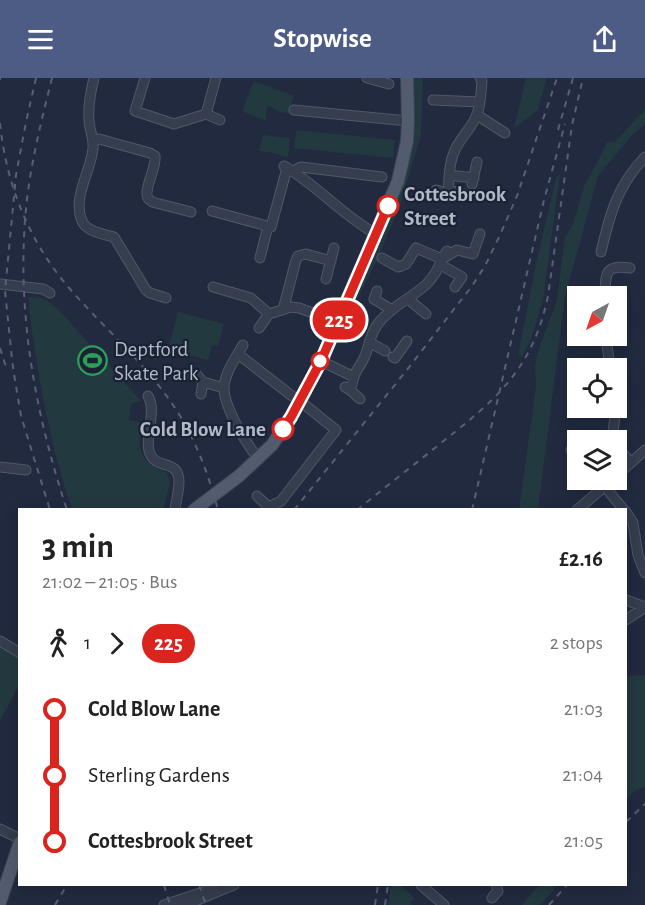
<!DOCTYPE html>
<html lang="en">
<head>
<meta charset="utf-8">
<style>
  :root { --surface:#fff; --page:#f2f2f2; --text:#222; --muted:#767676; --accent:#4c5c85 }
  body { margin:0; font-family:"Alegreya Sans",sans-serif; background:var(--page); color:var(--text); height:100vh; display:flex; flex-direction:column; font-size:22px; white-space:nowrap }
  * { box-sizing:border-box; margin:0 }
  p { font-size:20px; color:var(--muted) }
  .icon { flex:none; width:33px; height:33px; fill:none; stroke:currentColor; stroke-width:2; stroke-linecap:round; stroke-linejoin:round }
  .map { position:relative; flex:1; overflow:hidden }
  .drawer { position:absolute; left:18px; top:430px; width:609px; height:378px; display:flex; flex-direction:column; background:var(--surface); border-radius:0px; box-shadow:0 3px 15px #0003 }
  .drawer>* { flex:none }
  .badge { padding:0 12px; border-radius:20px; font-size:21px; line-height:39px }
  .needle { width:39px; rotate:220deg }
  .tools { position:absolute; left:567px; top:208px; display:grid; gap:12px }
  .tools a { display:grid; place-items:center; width:60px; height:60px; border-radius:0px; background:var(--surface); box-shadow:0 3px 15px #0003; font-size:30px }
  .map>.badge { position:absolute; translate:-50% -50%; box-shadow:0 0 0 3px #fff }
  .legs { display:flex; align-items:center; gap:9px; height:66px; padding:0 24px; font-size:20px }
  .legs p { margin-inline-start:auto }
  .overview { display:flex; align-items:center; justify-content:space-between; height:102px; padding:0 24px }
  h1 { font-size:33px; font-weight:600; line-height:45px }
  ul { padding:0 24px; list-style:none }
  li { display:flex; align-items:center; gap:21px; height:66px; font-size:22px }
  li i { display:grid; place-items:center; width:9px; height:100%; margin:0 8px; background:currentColor }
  li i::after { content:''; width:15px; height:15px; margin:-8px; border:4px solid; border-radius:50%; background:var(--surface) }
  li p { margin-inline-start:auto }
  li:first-child i { background:linear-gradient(#0000 50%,currentColor 0) }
  li:last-child i { background:linear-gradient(currentColor 50%,#0000 0) }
  header { display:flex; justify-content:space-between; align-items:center; height:78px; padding:0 24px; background:var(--accent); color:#fff; font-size:27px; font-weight:600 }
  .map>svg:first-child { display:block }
  .green { fill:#233940 }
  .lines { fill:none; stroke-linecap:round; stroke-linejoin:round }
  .minor-casing { stroke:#505869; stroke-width:11 }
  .major-casing { stroke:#3e4657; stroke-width:14 }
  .minor { stroke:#353d4e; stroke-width:9 }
  .major { stroke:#535c6f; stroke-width:12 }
  .rail { stroke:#566076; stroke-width:2; stroke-dasharray:6 6; stroke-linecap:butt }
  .line-1-casing { stroke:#fff; stroke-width:14 }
  .line-1 { stroke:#dc241f; stroke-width:9 }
  .stop-1-dot { fill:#fff; stroke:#dc241f; stroke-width:3 }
  .labels { text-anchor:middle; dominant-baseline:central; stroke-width:4.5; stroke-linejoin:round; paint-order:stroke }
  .stop-label { font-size:21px; font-weight:bold; fill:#b0b8ca; stroke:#1a2233; text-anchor:start }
  .poi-label { font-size:21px; fill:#b0b8ca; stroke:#1a2233; text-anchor:start }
</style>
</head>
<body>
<header><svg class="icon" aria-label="menu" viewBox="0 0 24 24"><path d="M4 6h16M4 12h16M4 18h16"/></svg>Stopwise<svg class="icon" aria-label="share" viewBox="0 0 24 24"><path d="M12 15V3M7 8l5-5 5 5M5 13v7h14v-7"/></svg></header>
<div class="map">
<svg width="645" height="827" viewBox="0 0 645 827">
  <rect width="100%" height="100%" fill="#212a3f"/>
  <path class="green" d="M412,0H423L421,57L400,127L377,182L348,239L330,281L332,283V284L327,281V278L374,174L398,119Z
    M526,0H547L538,32L514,50Z
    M254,3L294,18L289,35L280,34L269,28L267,29L266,43L242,33Z
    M645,31V46L632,57L598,98L565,219L538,432H519L536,308L535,288L537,276L557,222L565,159L573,147L584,108L599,81L607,64H615Z
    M296,52L395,62L393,80L294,70Z
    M263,57L290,60L288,80L274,75L259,73Z
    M560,96L543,222L531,261L522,279L518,277L537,182L556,100Z
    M29,219C42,219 48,222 57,230L141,323L131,326L129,342L142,344C139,357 137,377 150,386C155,390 162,392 167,395L170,405L163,432H72C55,382 44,331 36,279C33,259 29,239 29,219Z
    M178,234L224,246L218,268L212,267L208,282L168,272Z
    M0,570L20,581L19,608L0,642Z
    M645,597V708L635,713L626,721V598Z
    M391,807H400L415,820L411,824V827H388Z
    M539,807H558L540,827H522Z"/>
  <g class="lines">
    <defs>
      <path id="minor" d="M94,0C91,12 88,29 89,42C89,51 94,60 93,70C91,94 72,119 82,143C87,154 103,156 114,159L146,212L150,215L166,220
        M145,0L135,33L174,46L206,36L220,42
        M367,0L389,6
        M433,22L480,24
        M294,32L408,43
        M206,36L216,0
        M477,37L505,55
        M93,62L99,61L150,75L155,78C157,89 143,112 148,120C149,122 151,122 152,124L191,134
        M284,88C317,107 343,138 376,156
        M293,93L301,89L382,99
        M449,97L474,100
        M472,106L477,84
        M436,112L448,116
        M449,112L471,118
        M448,119C449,106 448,90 453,77C458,61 472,51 477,36C481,26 481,14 482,3L480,0
        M212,133L271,149L287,90
        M447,173L442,181L457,172L473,176L480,156
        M601,174C610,136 617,108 645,79
        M260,180L268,148
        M441,187L462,199L455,209
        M326,201L334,170
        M0,206L43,211L50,215
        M213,209L251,220L269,236
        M377,213L374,221L392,232
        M605,219C606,197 603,186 630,190
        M408,221L426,236
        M283,232L296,182L298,178L306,176L331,183
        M259,250L269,236L291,229L299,230L338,244
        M606,258L610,291
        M369,264L385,273
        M243,267C235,281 225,294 224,310C224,329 246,366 259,381
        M238,276L292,318
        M393,279L395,280L407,263
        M321,283L354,299
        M191,296L197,297L203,304L201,316
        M203,304L224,310
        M345,309L350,312L360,321
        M576,309H578
        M350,312C352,308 353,303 354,298C357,291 362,285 365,278C370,264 372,250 383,240C405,217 430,215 442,181L416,170L406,186L398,189L382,180
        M148,318C157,334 145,356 149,373C155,394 179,379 179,404C179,413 176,423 175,432
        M609,363L612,362L616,330
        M616,368L631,385
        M571,372L578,373
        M0,389L26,392
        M616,398L645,372
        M605,409L624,432
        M257,418L269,429L281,423L336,352L300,323
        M577,432L612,402
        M626,434L633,445L638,477L645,495
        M626,522L645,529
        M626,542L645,529
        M0,563L20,575
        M0,751L20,761
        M421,807L444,827
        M492,820L498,813L496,807
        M164,827L206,813H216
        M185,827C202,821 217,813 234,807"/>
      <path id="major" d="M194,432L239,398L272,367L291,339L321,283L398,103L407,63L408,43L407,0
        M0,824L20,764"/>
    </defs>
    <use href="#minor" class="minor-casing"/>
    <use href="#major" class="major-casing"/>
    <use href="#minor" class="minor"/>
    <use href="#major" class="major"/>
    <path class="rail" d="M36,0L26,44L16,97L5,213L13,290L21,338L50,432
      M52,0C42,40 32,80 27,121C15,227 34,332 67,432
      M0,2V0
      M0,45C6,106 29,164 70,211C104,250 144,284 173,327C195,359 208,395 218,432
      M558,52L573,0
      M0,270L7,292
      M294,432L410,288L472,208L485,188L500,157L517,118L557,0
      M357,432C383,411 410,390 436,369C494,323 532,294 548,218L572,47L583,0
      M472,432L544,122L565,46
      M626,744L645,726
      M164,807L170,827
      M199,807L206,827
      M55,827L67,807
      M375,827L378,807
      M385,827L388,807
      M549,827L567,807"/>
  </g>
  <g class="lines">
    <defs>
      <path id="line-1" d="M283,351L291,339L321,283L388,128"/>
    </defs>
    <use href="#line-1" class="line-1-casing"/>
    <use href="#line-1" class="line-1"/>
  </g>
  <defs>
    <symbol id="stadium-ring" viewBox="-11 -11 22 22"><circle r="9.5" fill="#1a2233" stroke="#2e9e5b" stroke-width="1.5"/><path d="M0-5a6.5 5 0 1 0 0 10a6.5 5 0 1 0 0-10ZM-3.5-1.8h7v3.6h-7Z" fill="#2e9e5b"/></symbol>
  </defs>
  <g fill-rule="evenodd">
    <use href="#stadium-ring" x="76" y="266" width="33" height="33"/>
  </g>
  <g class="stop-1-dot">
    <circle cx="388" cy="128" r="10"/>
    <circle cx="320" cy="283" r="8"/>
    <circle cx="283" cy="351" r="10"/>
  </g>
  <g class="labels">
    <g class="stop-label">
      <text x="404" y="116">Cottesbrook<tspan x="404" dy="24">Street</tspan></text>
      <text x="266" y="351" text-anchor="end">Cold Blow Lane</text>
    </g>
    <g class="poi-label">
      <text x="114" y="271">Deptford<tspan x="114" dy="24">Skate Park</tspan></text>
    </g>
  </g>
</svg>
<div class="tools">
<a><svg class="needle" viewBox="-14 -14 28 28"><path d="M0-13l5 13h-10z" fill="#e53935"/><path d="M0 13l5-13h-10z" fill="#767676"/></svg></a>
<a><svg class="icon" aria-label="locate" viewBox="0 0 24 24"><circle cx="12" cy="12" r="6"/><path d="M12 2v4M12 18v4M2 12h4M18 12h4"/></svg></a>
<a><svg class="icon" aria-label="layers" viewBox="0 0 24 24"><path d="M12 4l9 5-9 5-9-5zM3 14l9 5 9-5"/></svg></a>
</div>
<b class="badge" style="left:339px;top:242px;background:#dc241f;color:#fff">225</b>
<section class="drawer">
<div class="overview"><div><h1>3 min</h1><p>21:02 – 21:05 · Bus</p></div><b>£2.16</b></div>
<div class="legs"><svg class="icon" aria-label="walk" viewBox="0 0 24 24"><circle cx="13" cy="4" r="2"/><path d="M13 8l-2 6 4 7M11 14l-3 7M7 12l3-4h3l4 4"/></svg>1<svg class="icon" aria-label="forward" viewBox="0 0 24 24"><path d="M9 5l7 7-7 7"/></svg><b class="badge" style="background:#dc241f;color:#fff">225</b><p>2 stops</p></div>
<ul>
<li><i style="color:#dc241f"></i><b>Cold Blow Lane</b><p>21:03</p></li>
<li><i style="color:#dc241f"></i><span>Sterling Gardens</span><p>21:04</p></li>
<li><i style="color:#dc241f"></i><b>Cottesbrook Street</b><p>21:05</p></li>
</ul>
</section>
</div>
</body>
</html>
